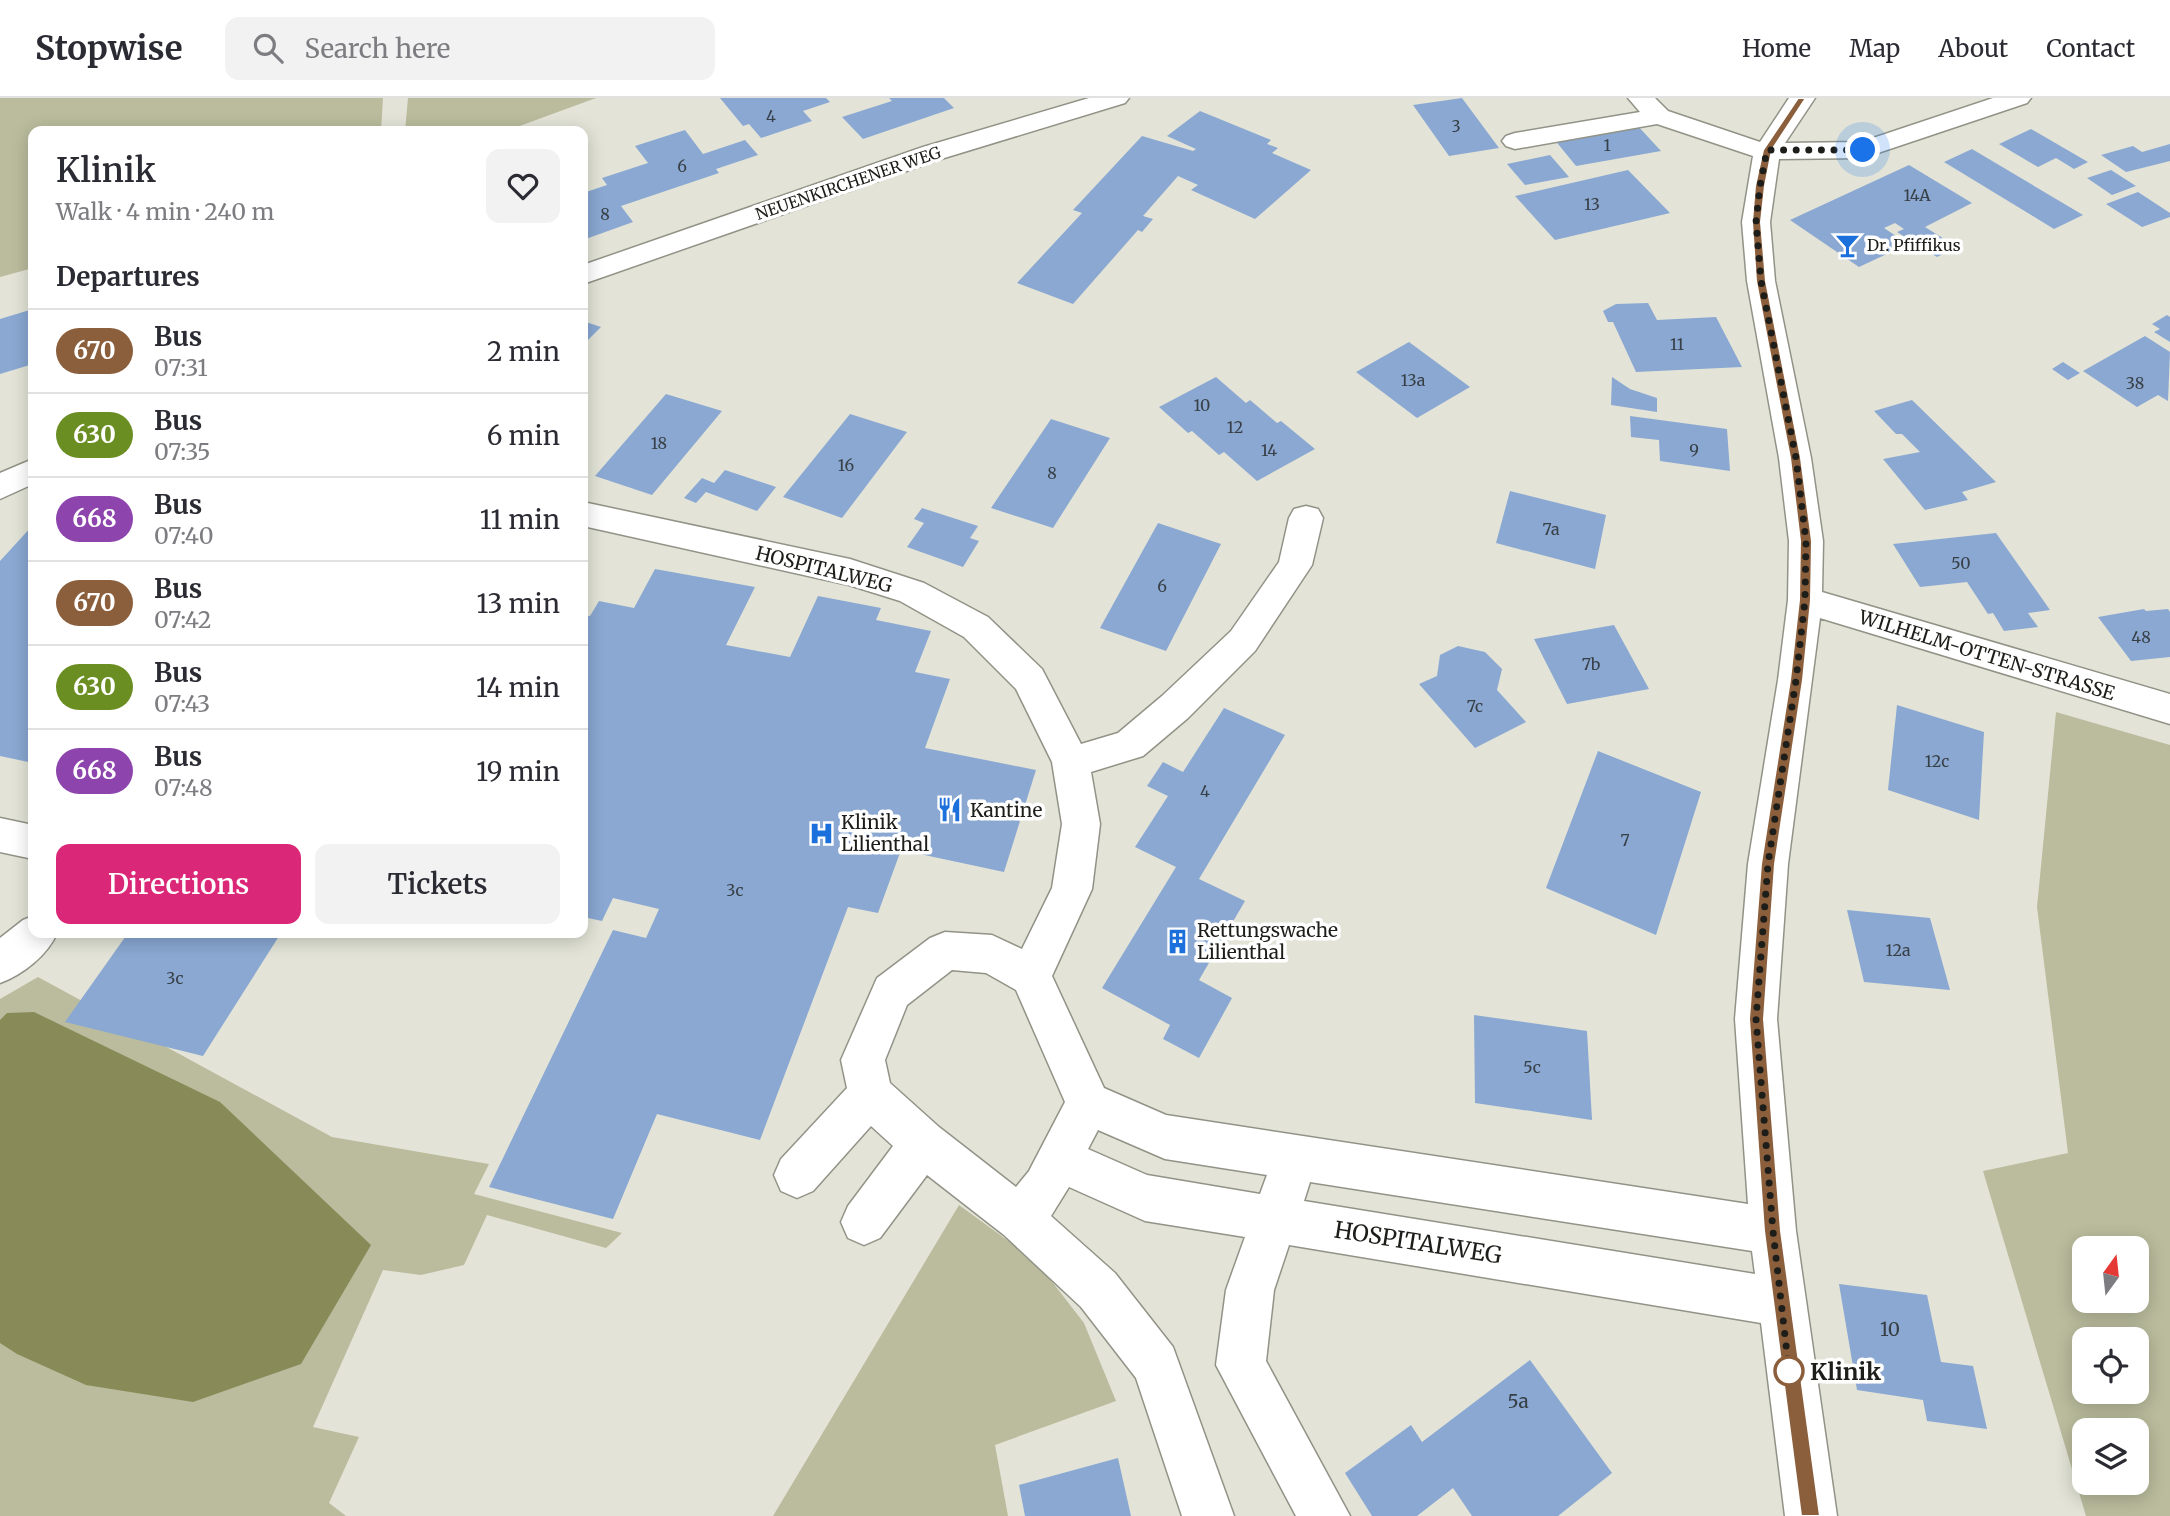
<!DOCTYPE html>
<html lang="en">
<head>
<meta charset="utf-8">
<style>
  :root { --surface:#fff; --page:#f2f2f3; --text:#2b2b33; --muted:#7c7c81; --line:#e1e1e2; --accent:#db2777 }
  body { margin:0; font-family:Merriweather,serif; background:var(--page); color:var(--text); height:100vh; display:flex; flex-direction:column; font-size:26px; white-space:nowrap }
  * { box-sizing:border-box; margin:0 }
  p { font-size:23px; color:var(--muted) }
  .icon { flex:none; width:38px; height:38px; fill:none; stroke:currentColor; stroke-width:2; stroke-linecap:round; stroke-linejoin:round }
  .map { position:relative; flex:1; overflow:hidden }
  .details { position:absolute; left:28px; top:28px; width:560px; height:812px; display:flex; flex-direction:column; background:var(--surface); border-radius:14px; box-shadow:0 4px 18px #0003 }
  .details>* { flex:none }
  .badge { padding:0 14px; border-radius:23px; font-size:24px; line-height:46px }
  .needle { width:46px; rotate:15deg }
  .fabs { position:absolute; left:2072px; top:1138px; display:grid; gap:14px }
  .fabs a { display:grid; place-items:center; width:77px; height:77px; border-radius:14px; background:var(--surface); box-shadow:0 4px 18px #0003; font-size:35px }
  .you { position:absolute; width:35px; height:35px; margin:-18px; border:5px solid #fff; border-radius:50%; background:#1a73e8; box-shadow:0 0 0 10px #1a73e833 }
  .map>.badge { position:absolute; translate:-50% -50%; box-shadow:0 0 0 4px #fff }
  h2 { padding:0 28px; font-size:26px; line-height:63px }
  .round { display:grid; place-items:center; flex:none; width:74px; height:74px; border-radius:14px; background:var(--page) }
  .overview { display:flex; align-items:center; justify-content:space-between; height:119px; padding:0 28px }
  h1 { font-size:33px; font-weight:600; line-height:52px }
  .button { display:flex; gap:14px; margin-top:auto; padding:14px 28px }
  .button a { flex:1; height:80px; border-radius:14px; background:var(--accent); color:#fff; font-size:28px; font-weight:600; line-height:80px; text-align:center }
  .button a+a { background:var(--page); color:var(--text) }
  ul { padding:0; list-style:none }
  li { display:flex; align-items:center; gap:21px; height:84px; padding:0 28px; border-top:2px solid var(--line) }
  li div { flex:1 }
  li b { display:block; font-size:26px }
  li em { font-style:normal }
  li .badge { min-width:77px; font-weight:700; text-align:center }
  header { display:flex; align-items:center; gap:42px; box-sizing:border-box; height:98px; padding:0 35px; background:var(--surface); border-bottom:2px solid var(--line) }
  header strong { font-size:33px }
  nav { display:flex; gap:38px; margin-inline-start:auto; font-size:24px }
  .search { width:490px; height:63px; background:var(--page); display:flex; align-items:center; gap:18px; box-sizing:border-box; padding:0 24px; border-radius:14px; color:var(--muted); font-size:26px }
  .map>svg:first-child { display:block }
  .green { fill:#babc9d; fill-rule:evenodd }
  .water { fill:#888b58 }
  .building { fill:#8aa8d2 }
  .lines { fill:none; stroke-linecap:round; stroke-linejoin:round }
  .minor-casing { stroke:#929387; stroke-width:3 }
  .minor { fill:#fff; fill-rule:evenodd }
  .line { fill:#8b5e3c; stroke:#fff; stroke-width:2 }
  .walk { stroke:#1d1d19; stroke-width:7; stroke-dasharray:0 12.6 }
  .stop-dot { fill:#fff; stroke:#8b5e3c; stroke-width:3.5 }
  .labels { text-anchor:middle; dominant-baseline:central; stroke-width:7; stroke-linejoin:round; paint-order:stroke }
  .number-label { font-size:16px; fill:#384047 }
  .far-street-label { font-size:16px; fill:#1d1d19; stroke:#fff }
  .far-poi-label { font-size:16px; fill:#1d1d19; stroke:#fff; text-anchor:start }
  .street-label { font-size:19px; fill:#1d1d19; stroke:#fff }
  .poi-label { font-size:19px; fill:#1d1d19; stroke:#fff; text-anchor:start }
  .near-number-label { font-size:19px; fill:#384047 }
  .near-street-label { font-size:23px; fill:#1d1d19; stroke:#fff }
  .near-stop-label { font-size:23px; font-weight:bold; fill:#1d1d19; stroke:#fff; text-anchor:start }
</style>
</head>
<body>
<header>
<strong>Stopwise</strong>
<div class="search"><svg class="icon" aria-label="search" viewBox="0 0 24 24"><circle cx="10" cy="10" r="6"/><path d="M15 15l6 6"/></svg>Search here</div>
<nav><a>Home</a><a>Map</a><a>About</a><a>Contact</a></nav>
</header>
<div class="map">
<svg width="2170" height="1418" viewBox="0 0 2170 1418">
  <rect width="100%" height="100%" fill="#e3e4d7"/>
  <path class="green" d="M0,0H383L381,33H33V170L0,179Z
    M408,0H596L506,33H405Z
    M2056,614L2170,647V1418H2086L1983,1073L2068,1055L2037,809ZM2084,1150H2137V1202H2084ZM2084,1241H2137V1293H2084ZM2084,1332H2137V1384H2084Z
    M38,879L332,1039L489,1066L474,1096L622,1135L606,1150L487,1117L464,1167L421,1177L383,1172L313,1329L359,1339L329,1405L346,1418H0V901Z
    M959,1107L1036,1163L1084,1225L1116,1303L995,1347L1008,1418H773Z"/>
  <path class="water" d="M34,914L220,1004L371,1147L301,1266L193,1304L86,1287L17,1256L0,1245V922L7,915Z"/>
  <path class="building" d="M720,0H826L830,4L803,13L812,23L761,40L749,26L743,28Z
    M889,0H944L954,10L863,41L842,19L892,3Z
    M1462,0L1499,50L1449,58L1413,7Z
    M1200,13L1271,42L1267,46L1278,50L1272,55L1311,72L1255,121L1191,92L1198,87L1178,78L1143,118L1153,121L1142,134L1138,132L1073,206L1017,185L1082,115L1073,112L1142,38L1193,53L1196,51L1167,38Z
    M1637,27L1661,53L1576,68L1554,41Z
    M2031,31L2088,64L2074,71L2056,60L2038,69L1999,46Z
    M685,32L703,56L745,42L758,57L716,71L719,75L621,108L633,124L583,142V95L607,87L602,80L648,65L635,48Z
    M2170,46V63L2126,74L2101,57L2133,48L2142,54Z
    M1972,51L2083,117L2054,131L1944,64Z
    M1550,57L1569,79L1525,87L1507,66Z
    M1909,67L1972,105L1925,129L1957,149L1937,159L1897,134L1904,131L1895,125L1884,130L1908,146L1859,169L1790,122Z
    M1628,72L1670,115L1555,142L1515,98Z
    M2111,72L2136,88L2112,97L2087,80Z
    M2138,94L2170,115V119L2142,129L2106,106Z
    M1648,205L1657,222L1716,219L1742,269L1636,274L1613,224H1608L1603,213L1616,206Z
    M33,211V266L0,276V221Z
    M2167,217L2170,219V244L2154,234L2160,231L2152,226Z
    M583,223L601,229L583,247Z
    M2145,238L2170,254L2168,303L2158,297L2137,309L2083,273Z
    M1409,244L1470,289L1417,320L1356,274Z
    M2063,264L2080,275L2068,282L2052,271Z
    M1216,279L1246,305L1250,302L1277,325L1281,323L1315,351L1257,383L1224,354L1219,357L1192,333L1188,335L1159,309Z
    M1612,279L1630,291L1657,300V314L1611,307Z
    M666,296L722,313L652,397L595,378Z
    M1912,302L1996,384L1962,394L1968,402L1925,412L1883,361L1920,354L1902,336H1896L1874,313Z
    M850,316L907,334L842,420L783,399Z
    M1630,318L1727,331L1730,373L1660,363L1659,342L1631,339Z
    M1051,321L1110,340L1053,430L991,410Z
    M725,372L776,389L757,413L706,394L696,405L684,400L702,380L714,385Z
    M1510,393L1606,417L1595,471L1496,445Z
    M922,410L978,428L970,440L979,443L963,469L907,449L924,425L914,421Z
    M1158,425L1221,446L1166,553L1100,530Z
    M33,427V665L0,658V463Z
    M1996,435L2050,512L2028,515L2038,529L2004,533L1993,515L1988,516L1967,484L1920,489L1893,446Z
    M655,471L755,489L726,547L790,559L818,498L881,510L876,522L931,533L915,574L950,581L925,650L1036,672L1004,774L901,752L878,815L848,809L760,1042L657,1016L613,1121L489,1089L613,832L646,840L659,811L613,800L602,823L583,819V517L590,518L599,503L634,510Z
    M2144,511L2146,513L2168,511L2170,514V559L2131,563L2098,519Z
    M1614,527L1649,591L1567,606L1534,541Z
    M1458,548L1485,554L1502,571L1497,592L1526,624L1475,650L1419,586L1437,578L1440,557Z
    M1897,607L1984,634L1979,722L1888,692Z
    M1224,610L1285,637L1199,781L1245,803L1199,882L1232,900L1199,960L1163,941L1170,927L1102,890L1176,769L1135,749L1168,698L1147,688L1163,664L1183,674Z
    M1598,653L1701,694L1656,837L1546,790Z
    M1847,812L1930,820L1950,892L1864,884Z
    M128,835H281L203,958L65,924Z
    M1474,917L1587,933L1592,1022L1475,1005Z
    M1839,1186L1927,1197L1941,1264L1973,1268L1987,1331L1927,1323L1923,1302L1857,1292Z
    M1530,1262L1612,1375L1558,1418H1472L1453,1390L1417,1418H1372L1345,1375L1411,1327L1422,1344Z
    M1118,1360L1131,1418H1025L1019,1387Z"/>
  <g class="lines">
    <defs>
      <path id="minor" d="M1089,0H1129L1125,5L941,61L583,186V167L923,49Z
        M1628,0H1655L1668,13L1760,44L1789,0H1815L1785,45L1861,44L1993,0H2031L2027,5L1863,60L1779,61L1770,124L1775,183L1811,360L1823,443L1822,494L2170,596V626L1820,520L1788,766L1777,921L1796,1133L1837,1418H1785L1761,1225L1289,1147L1274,1192L1266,1263L1350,1418H1296L1216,1267L1226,1192L1245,1139L1145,1123L1069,1089L1051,1118L1115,1175L1173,1249L1234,1418H1182L1136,1280L1081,1209L1004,1137L927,1077L880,1140L864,1147L848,1140L841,1124L848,1108L893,1048L871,1028L813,1093L797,1100L781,1093L774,1077L781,1061L847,990L841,962L877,880L930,840L945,834L992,837L1022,851L1052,790L1062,726L1052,664L1016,591L964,539L900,503L849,487L583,428V404L850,461L924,485L988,519L1042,571L1081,646L1118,635L1162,598L1231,533L1279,464L1289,420L1294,411L1306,408L1318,411L1323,420L1312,467L1255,553L1188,620L1143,658L1091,674L1100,726L1092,791L1052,878L1104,990L1166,1017L1748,1106L1735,921L1748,766L1778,582L1788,502L1789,443L1779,360L1747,183L1742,124L1753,58L1657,26L1515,51L1506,48L1502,43L1506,38L1515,35L1640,14ZM952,872L986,875L1016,892L1065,1004L1029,1073L1016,1089L939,1029L890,985L885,962L907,907ZM1098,1032L1165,1061L1267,1077L1260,1096L1147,1077L1088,1051ZM1310,1084L1752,1153L1755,1176L1304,1103Z
        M33,361V386L0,401V375Z
        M0,720L33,727V761L0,754Z
        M33,818V835H57C48,857 22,877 0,885V840L23,822Z"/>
    </defs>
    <use href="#minor" class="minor-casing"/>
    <use href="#minor" class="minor"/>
  </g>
  <path class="line" d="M1798,0H1806L1772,52L1765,88L1761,124L1766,183L1801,360L1812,443L1811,502L1803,582L1775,766L1764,921L1781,1133L1820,1418H1801L1764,1133L1749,921L1761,766L1790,582L1799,502L1800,443L1790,360L1756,183L1752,124L1755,88L1763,52Z"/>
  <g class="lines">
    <path class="walk" d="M1789,1273L1773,1133L1756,921L1768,766L1796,582L1805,502L1806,443L1796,360L1761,183L1756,124L1760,88L1767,52H1863"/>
  </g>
  <defs>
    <symbol id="bar-bare" viewBox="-9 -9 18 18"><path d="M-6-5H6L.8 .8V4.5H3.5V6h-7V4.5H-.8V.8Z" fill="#1c70db" stroke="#fff" stroke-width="2.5" paint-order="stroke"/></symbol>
    <symbol id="restaurant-bare" viewBox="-9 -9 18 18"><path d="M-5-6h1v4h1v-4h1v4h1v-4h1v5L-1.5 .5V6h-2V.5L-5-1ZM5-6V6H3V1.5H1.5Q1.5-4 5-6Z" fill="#1c70db" stroke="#fff" stroke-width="2.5" paint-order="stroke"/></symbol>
    <symbol id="hospital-bare" viewBox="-9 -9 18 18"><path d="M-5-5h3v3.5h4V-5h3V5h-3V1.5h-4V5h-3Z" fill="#1c70db" stroke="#fff" stroke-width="2.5" paint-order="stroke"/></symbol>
    <symbol id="building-bare" viewBox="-9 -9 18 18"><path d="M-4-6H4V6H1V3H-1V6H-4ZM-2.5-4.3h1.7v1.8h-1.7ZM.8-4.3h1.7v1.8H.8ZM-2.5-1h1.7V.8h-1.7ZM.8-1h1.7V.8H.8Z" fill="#1c70db" stroke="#fff" stroke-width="2.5" paint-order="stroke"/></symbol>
  </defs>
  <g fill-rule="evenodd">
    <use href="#bar-bare" x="1830" y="130" width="35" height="35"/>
    <use href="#restaurant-bare" x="932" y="694" width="35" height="35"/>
    <use href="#hospital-bare" x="804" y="718" width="35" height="35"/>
    <use href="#building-bare" x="1160" y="826" width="35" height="35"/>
  </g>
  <circle class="stop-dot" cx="1789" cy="1273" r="14"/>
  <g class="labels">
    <g class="number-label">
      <text x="771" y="18">4</text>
      <text x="1456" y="28">3</text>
      <text x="1607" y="47">1</text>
      <text x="682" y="68">6</text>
      <text x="1917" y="97">14A</text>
      <text x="1592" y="106">13</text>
      <text x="605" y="116">8</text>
      <text x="1677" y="246">11</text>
      <text x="1413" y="282">13a</text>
      <text x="2135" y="285">38</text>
      <text x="1202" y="307">10</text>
      <text x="1235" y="329">12</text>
      <text x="659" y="345">18</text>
      <text x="1269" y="352">14</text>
      <text x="1694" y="352">9</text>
      <text x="846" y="367">16</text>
      <text x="1052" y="375">8</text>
      <text x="1551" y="431">7a</text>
      <text x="1961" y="465">50</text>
      <text x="1162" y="488">6</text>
      <text x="2141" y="539">48</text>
      <text x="1591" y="566">7b</text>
      <text x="1475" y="608">7c</text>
      <text x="1937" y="663">12c</text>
      <text x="1205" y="693">4</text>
      <text x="1625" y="742">7</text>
      <text x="735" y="792">3c</text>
      <text x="1898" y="852">12a</text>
      <text x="175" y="880">3c</text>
      <text x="1532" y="969">5c</text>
    </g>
    <g class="far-street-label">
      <text transform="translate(848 85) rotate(-19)">NEUENKIRCHENER WEG</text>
    </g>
    <g class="far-poi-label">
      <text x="1867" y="147">Dr. Pfiffikus</text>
    </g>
    <g class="street-label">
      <text transform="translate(824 471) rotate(14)">HOSPITALWEG</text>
      <text transform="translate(1987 557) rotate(17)">WILHELM-OTTEN-STRASSE</text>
    </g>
    <g class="poi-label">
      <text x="970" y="712">Kantine</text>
      <text x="841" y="724">Klinik<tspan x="841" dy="22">Lilienthal</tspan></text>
      <text x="1197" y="832">Rettungswache<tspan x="1197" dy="22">Lilienthal</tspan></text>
    </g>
    <g class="near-number-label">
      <text x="1890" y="1231">10</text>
      <text x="1518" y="1303">5a</text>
    </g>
    <g class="near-street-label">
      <text transform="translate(1418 1144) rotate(9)">HOSPITALWEG</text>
    </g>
    <g class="near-stop-label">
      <text x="1810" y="1273">Klinik</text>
    </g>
  </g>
</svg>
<div class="fabs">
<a><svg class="needle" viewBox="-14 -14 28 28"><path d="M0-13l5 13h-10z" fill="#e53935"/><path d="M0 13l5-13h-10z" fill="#7c7c81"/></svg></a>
<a><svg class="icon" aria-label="locate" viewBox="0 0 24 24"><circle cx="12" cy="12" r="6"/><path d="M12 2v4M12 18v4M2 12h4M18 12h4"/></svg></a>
<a><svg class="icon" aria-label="layers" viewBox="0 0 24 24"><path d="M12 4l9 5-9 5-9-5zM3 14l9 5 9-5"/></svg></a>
</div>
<div class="you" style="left:1863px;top:52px"></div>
<section class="details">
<div class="overview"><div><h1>Klinik</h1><p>Walk · 4 min · 240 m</p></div><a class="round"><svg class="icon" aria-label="heart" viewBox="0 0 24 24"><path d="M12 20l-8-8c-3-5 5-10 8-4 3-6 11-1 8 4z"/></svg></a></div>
<h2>Departures</h2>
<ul>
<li><span class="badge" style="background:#8b5e3c;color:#fff">670</span><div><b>Bus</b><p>07:31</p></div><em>2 min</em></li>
<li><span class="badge" style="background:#6b8e23;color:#fff">630</span><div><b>Bus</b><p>07:35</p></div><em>6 min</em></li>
<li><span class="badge" style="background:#8e44ad;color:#fff">668</span><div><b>Bus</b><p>07:40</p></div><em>11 min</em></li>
<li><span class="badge" style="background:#8b5e3c;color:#fff">670</span><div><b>Bus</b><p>07:42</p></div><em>13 min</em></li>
<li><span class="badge" style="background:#6b8e23;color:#fff">630</span><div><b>Bus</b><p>07:43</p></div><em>14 min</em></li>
<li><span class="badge" style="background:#8e44ad;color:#fff">668</span><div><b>Bus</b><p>07:48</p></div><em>19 min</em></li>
</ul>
<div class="button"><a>Directions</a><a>Tickets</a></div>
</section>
</div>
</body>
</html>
